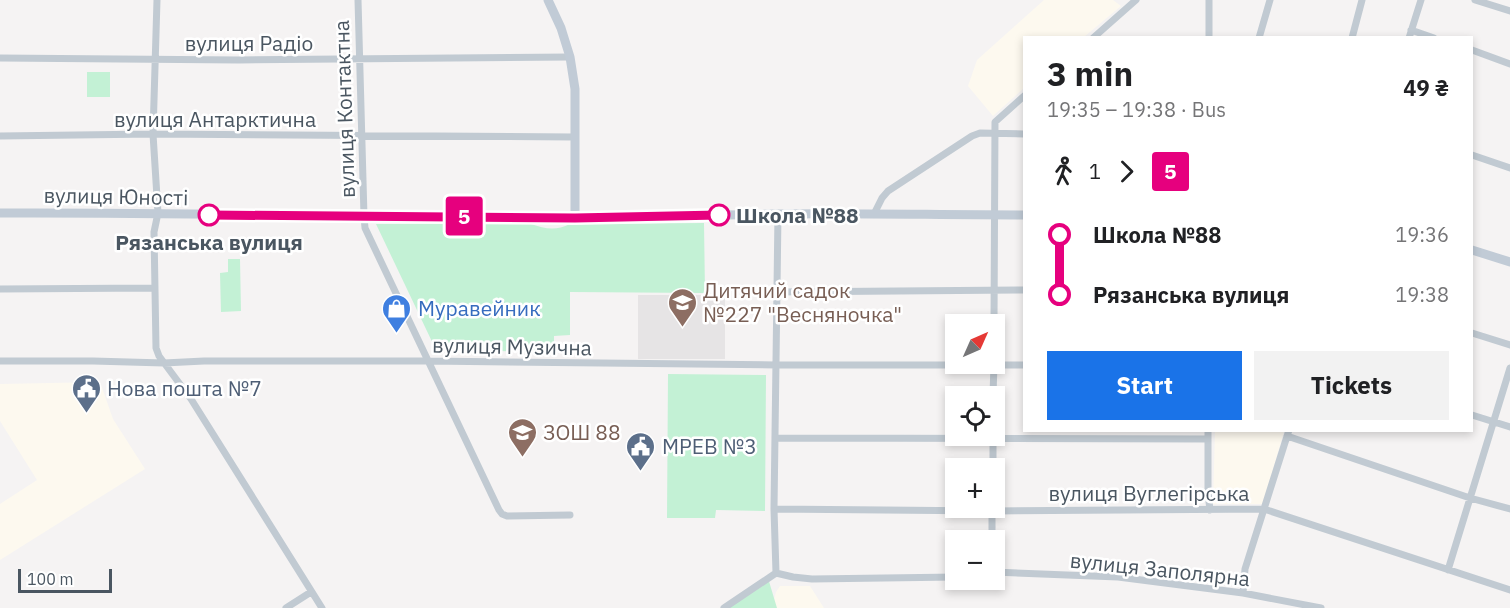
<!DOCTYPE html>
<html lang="en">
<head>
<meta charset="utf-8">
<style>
  :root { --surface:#fff; --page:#f2f2f2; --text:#202124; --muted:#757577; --accent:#1a73e8 }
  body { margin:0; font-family:"IBM Plex Sans",sans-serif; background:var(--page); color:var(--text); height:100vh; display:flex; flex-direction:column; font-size:22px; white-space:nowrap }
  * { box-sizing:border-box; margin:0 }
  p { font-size:20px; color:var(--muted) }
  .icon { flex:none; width:33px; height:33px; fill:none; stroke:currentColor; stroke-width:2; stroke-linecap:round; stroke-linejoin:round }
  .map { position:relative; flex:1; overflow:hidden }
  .sheet { position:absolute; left:1023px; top:36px; width:450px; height:396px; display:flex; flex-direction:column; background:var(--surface); border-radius:0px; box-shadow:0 3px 9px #0003 }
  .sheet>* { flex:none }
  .badge { padding:0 12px; border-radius:4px; font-size:21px; line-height:39px }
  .needle { width:39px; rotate:45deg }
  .tools { position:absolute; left:945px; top:314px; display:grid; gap:12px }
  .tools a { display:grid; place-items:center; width:60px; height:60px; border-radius:0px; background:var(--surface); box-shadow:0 3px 9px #0003; font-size:30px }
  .scale { position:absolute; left:18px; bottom:15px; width:94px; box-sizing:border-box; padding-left:6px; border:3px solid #4a5661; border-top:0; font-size:16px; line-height:21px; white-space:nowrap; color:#4a5661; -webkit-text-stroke:4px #fff; paint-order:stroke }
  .map>.badge { position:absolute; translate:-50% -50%; box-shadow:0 0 0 3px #fff }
  .legs { display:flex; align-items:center; gap:9px; height:66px; padding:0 24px; font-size:20px }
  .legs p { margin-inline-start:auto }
  .headline { display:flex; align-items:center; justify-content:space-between; height:102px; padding:0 24px }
  h1 { font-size:33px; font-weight:800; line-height:45px }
  .cta { display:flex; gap:12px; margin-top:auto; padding:12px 24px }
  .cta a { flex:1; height:69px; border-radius:0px; background:var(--accent); color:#fff; font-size:24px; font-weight:800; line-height:69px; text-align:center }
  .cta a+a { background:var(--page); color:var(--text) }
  ul { padding:0 24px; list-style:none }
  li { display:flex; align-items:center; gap:21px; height:60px; font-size:22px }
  li i { display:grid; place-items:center; width:9px; height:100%; margin:0 8px; background:currentColor }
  li i::after { content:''; width:15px; height:15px; margin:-8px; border:4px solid; border-radius:50%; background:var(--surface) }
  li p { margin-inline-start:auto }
  li:first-child i { background:linear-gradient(#0000 50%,currentColor 0) }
  li:last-child i { background:linear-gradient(currentColor 50%,#0000 0) }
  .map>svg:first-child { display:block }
  .commercial { fill:#fdf9ef }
  .education { fill:#e6e4e5 }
  .green { fill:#c3f1d5 }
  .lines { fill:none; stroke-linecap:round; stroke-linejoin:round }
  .street { stroke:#c1cad2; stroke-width:7 }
  .secondary { stroke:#c1cbd6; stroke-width:9 }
  .line-1-casing { stroke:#fff; stroke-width:14 }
  .line-1 { stroke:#e6007e; stroke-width:9 }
  .stop-1-dot { fill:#fff; stroke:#e6007e; stroke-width:3 }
  .labels { text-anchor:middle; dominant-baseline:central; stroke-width:5; stroke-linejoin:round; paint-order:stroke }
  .street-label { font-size:21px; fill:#4a5661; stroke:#fff }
  .stop-label { font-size:21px; font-weight:bold; fill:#4a5661; stroke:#fff; text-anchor:start }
  .education-label { font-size:21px; fill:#785e54; stroke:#fff; text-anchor:start }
  .shop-label { font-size:21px; fill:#366cbe; stroke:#fff; text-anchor:start }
  .service-label { font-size:21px; fill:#4e5e75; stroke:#fff; text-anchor:start }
</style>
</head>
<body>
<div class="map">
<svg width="1510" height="608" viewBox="0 0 1510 608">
  <rect width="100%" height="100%" fill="#f5f3f3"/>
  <path class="commercial" d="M1044,0H1113L1121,6L1084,37L1024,38V88L993,116L968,86L977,60Z
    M100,382L113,419L145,469L0,560V504L37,480L0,421V384Z
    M1215,431H1284L1263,504H1213Z
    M780,586H810L824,608H772L776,592Z"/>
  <path class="education" d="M638,295H725V359H638Z"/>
  <path class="green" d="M87,72H110V97H87Z
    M704,223L705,293L570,292V335L554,336V352L436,350L376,224H531C545,229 556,231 570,224Z
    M228,259H240L241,311L221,312L220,273L228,272Z
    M668,374L766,375L765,511L716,510L715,518H667Z
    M768,578L777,608H724Z"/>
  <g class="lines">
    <path class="street" d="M157,0L153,134L158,213L154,232L156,348L159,356L191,399L322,608
      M358,0L364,216L365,228L499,510L502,514L507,516L570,515
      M1209,0V38
      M1475,0L1510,11
      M1411,30L1434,38
      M1093,38L1136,0
      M1259,38L1270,0
      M1352,38L1362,0
      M1409,38L1421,0
      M1472,50L1510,64
      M0,58L239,60L570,57
      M0,136L153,134L574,137
      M1472,155L1510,168
      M874,214L882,198L888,191L972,136L980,133L1024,134
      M0,289L154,288
      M777,292L1024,290
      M994,324L995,122L1024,96
      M1472,333L1510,345
      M0,361H93L164,363L204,361H428L776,365H1024
      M993,396L994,363
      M1472,415L1510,427
      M1208,430V493L1210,510
      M1287,436L1470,498L1510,509
      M775,438L1208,439
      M993,468V435
      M774,509L992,511L1264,509L1510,590
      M992,540V507
      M1448,570L1510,368
      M994,572L1118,577L1243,593L1321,608
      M776,573L774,509L778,214
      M776,573L793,577L812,579L956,577
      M1243,593L1245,569L1289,430
      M286,608L311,592
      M724,608L776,573"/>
    <path class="secondary" d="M548,0L561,28L570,57L575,89V217
      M0,213C192,212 384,218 577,217C644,217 710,215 777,214C860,213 942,215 1024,215
      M1472,250L1510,262"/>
  </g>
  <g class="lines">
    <defs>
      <path id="line-1" d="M209,215L575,218L719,215"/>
    </defs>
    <use href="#line-1" class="line-1-casing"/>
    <use href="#line-1" class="line-1"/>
  </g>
  <defs>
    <symbol id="school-pin" viewBox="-11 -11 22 30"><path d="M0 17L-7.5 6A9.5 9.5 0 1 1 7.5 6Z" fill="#8d6e63" stroke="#fff"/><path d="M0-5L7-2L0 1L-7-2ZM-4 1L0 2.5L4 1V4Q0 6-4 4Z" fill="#fff"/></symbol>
    <symbol id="shop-pin" viewBox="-11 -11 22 30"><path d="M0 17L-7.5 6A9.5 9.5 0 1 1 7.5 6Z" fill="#3f7fe0" stroke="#fff"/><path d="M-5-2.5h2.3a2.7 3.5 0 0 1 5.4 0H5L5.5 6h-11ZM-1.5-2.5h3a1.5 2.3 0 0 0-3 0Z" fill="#fff"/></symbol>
    <symbol id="civic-pin" viewBox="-11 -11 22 30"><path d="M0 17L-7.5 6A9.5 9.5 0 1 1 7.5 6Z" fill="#5c6f8a" stroke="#fff"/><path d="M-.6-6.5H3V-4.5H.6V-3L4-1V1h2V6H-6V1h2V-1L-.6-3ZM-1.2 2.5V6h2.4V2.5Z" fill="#fff"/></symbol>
  </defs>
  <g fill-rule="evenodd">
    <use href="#school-pin" x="666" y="286" width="33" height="45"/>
    <use href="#shop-pin" x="380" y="292" width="33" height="45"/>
    <use href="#civic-pin" x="70" y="372" width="33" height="45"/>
    <use href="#school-pin" x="506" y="416" width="33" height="45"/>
    <use href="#civic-pin" x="624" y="430" width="33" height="45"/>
  </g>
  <g class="stop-1-dot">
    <circle cx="209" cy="215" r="10"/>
    <circle cx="719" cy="215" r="10"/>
  </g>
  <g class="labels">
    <g class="street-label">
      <text x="249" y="43">вулиця Радіо</text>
      <text transform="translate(344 109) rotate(-92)">вулиця Контактна</text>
      <text x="215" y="119">вулиця Антарктична</text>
      <text transform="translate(116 196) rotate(1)">вулиця Юності</text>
      <text transform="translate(512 346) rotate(1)">вулиця Музична</text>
      <text x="1149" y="493">вулиця Вуглегірська</text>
      <text transform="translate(1160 569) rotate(6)">вулиця Заполярна</text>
    </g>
    <g class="stop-label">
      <text x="736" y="215">Школа №88</text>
      <text x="209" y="242" text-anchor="middle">Рязанська вулиця</text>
    </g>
    <g class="education-label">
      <text x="703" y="290">Дитячий садок<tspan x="703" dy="24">№227 "Весняночка"</tspan></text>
      <text x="543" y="432">ЗОШ 88</text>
    </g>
    <g class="shop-label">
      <text x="418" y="308">Муравейник</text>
    </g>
    <g class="service-label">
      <text x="107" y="388">Нова пошта №7</text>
      <text x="662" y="446">МРЕВ №3</text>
    </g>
  </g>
</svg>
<div class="tools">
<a><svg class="needle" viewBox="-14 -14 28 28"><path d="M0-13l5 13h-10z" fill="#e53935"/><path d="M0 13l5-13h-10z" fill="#757577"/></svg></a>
<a><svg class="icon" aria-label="locate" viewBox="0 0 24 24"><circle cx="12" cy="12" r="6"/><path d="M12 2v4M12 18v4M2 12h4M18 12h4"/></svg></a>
<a>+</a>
<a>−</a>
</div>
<div class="scale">100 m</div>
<b class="badge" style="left:464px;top:216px;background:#e6007e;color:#fff">5</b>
<section class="sheet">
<div class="headline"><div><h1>3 min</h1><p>19:35 – 19:38 · Bus</p></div><b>49 ₴</b></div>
<div class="legs"><svg class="icon" aria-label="walk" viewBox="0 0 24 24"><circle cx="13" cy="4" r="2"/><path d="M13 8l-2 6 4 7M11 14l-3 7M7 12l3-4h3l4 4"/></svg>1<svg class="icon" aria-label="forward" viewBox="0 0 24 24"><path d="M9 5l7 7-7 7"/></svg><b class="badge" style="background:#e6007e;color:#fff">5</b></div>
<ul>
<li><i style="color:#e6007e"></i><b>Школа №88</b><p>19:36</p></li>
<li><i style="color:#e6007e"></i><b>Рязанська вулиця</b><p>19:38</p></li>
</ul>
<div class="cta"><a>Start</a><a>Tickets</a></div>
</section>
</div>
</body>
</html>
